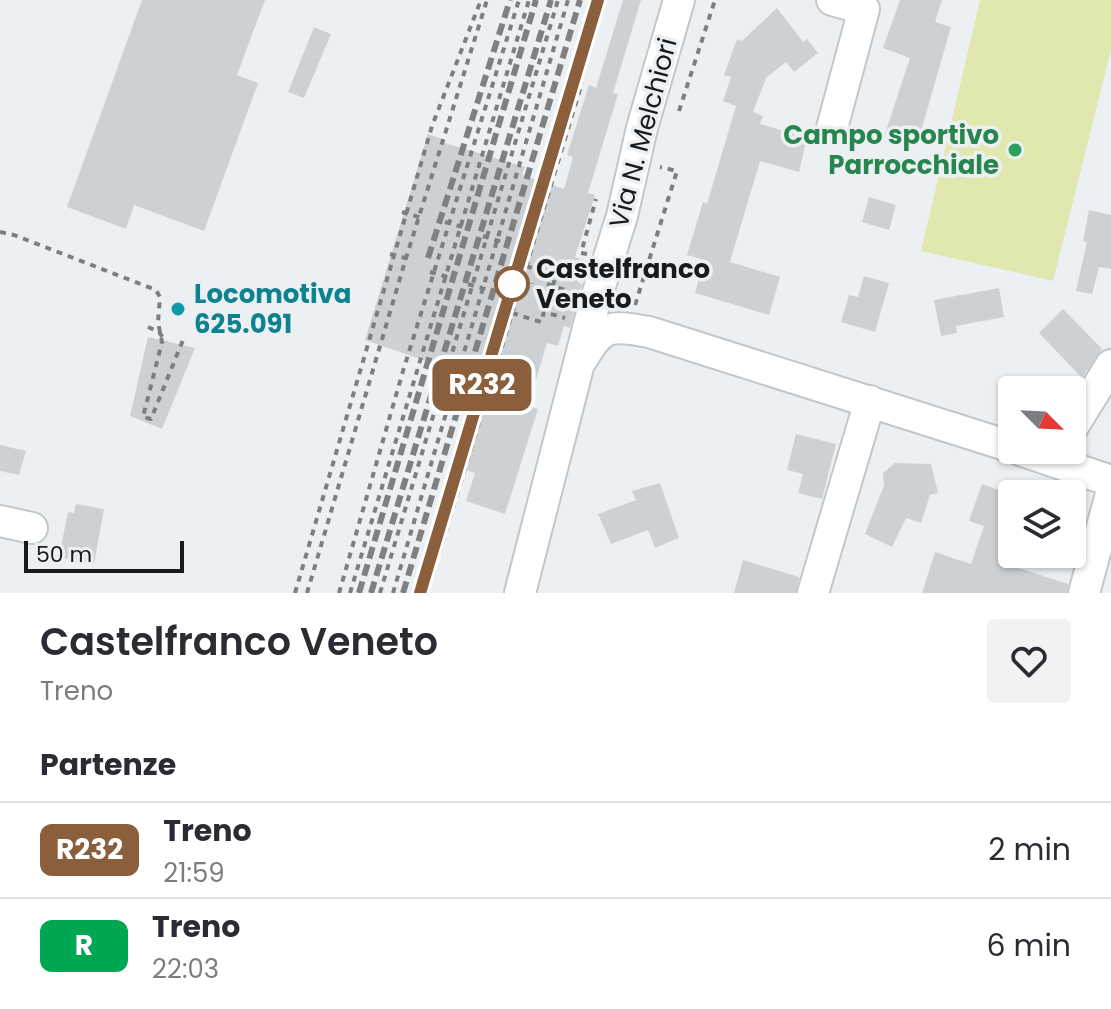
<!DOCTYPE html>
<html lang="it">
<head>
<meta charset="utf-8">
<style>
  :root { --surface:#fff; --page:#f2f2f3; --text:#2b2b33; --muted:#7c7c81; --line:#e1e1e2 }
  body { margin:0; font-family:Poppins,sans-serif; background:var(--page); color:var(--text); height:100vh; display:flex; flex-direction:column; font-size:30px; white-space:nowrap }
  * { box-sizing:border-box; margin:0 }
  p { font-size:26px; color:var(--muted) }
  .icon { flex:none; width:44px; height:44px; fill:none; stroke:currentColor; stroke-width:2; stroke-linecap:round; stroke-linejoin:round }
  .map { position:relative; height:593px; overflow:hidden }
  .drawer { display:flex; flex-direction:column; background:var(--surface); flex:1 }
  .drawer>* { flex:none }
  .badge { padding:0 16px; border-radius:12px; font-size:28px; line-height:52px }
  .needle { width:52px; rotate:114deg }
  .tools { position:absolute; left:998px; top:376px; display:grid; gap:16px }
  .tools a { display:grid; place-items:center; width:88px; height:88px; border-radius:8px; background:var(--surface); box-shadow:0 2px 6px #0004; font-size:40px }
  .scale { position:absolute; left:24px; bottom:20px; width:160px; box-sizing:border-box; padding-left:8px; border:4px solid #191a1b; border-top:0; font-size:22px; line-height:28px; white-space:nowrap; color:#191a1b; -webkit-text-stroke:6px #edf0f3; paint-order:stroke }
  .map>.badge { position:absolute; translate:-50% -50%; box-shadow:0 0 0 4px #fff }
  h2 { padding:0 40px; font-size:30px; line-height:72px }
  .round { display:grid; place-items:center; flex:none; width:84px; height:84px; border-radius:8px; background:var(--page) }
  .head { display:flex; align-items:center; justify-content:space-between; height:136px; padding:0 40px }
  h1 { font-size:38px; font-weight:600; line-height:60px }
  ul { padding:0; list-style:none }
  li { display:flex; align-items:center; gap:24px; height:96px; padding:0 40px; border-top:2px solid var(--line) }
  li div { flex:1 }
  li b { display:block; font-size:30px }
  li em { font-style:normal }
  li .badge { min-width:88px; font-weight:700; text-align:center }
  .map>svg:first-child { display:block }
  .green { fill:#e1e8af }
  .building { fill:#cdd1d4 }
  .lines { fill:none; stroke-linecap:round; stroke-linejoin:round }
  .minor-casing { stroke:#c3c7c9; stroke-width:34 }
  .path { stroke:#7c7e80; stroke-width:4; stroke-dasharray:6 6; stroke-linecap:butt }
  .minor { stroke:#fff; stroke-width:30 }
  .rail { stroke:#7e8082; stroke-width:6; stroke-dasharray:12 6; stroke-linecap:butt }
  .line-casing { stroke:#fff; stroke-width:18 }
  .line { stroke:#8b5e3c; stroke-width:12 }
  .leisure-dot { fill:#2e9e5b; stroke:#edf0f3; stroke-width:3 }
  .stop-dot { fill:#fff; stroke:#8b5e3c; stroke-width:4 }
  .culture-dot { fill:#0f9aa8; stroke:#edf0f3; stroke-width:3 }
  .labels { text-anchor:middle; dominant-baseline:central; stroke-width:7; stroke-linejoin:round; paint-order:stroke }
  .street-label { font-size:26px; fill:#191a1b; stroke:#edf0f3 }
  .leisure-label { font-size:26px; font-weight:bold; fill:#27864d; stroke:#edf0f3; text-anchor:end }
  .stop-label { font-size:26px; font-weight:bold; fill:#191a1b; stroke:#edf0f3; text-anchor:start }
  .culture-label { font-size:26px; font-weight:bold; fill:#0d838f; stroke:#edf0f3; text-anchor:start }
</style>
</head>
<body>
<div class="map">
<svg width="1111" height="593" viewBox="0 0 1111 593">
  <rect width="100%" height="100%" fill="#edf0f3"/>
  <path class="green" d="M980,0H1111V50L1053,281L921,251Z"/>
  <path class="building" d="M142,0H265L237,75L258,83L204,231L134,205L126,229L67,207Z
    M623,0H641L613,93L618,94L588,193L595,195L575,257L584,260L578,282L582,284L570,328L564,326L558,346L547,343L528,406L538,409L505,514L466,501L475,473L461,468L489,378L423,360L365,340L428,134L445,140V143L525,167L522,175L564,189L573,157L567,155L589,85L596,88Z
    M900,0H942L935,22L951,27L917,145L885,134L910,58L883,48Z
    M777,8L803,42L807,39L818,53L794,72L786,62L766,78L753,112L763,116L760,124L807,138L799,172L760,161L730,262L780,277L769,315L695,293L704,260L687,255L703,202L707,204L736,106L723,101L731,77L724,75L737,39L742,41Z
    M314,27L331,34L304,98L288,92Z
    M869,197L896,205L889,230L862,222Z
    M1089,210L1111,215V269L1099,267L1092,294L1076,291L1087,242L1083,241Z
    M864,276L889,283L875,332L841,322L849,295L858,297Z
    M999,288L1004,317L956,326L957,333L941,336L934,300Z
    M1063,309L1102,349L1082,378L1039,333Z
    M148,337L195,348L162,429L130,416Z
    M796,434L836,444L822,499L798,493L803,474L787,470Z
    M0,445L26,451L19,475L0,471Z
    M895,463L931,464L938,493L930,495L921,523L906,518L892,547L865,534L884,485L883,473Z
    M660,483L679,538L655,548L648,530L611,544L598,514L636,500L632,491Z
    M982,484L1012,495V566L1068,584L1067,593H922L935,552L971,564L984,526L969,521Z
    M76,504L104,509L94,564L59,557L68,512L74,513Z
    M743,560L799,577L796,593H734Z"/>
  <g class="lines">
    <defs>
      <path id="minor" d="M832,0L864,9L832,128
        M583,358C602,324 612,325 649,332L1012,447
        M1072,428L1111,365
        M1020,450L1111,481
        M0,521L32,528
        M520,593L594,305L622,216L642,128L679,0
        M813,593L870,401
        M1084,593L1111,494"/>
    </defs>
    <use href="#minor" class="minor-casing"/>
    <path class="path" d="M679,111L715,0
      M402,212L422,218
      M445,222L463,227
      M0,232L14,235L156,290L160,297L158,322L162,342L143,417L151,419L183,340
      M483,236L502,242
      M390,254L409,259
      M587,254L581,253L596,199
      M526,266L556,276L544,312
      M430,272L448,277
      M523,278L532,281V284
      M468,284L488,290
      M547,284L571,292
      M635,305L677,171L660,167
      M512,313L541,322L544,312L565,318
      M148,327L159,332L166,342
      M439,554L582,83
      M295,593L432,126L481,0
      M307,593L406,258L487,0
      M339,593L403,371L519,0
      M350,593L529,0
      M380,593L558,0
      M393,593L568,0"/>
    <use href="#minor" class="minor"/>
    <path class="rail" d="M428,258L510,0
      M359,593L536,0
      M371,593L551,0
      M403,593L580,0
      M420,593L598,0"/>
  </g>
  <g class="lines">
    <defs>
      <path id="line" d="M420,593L598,0"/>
    </defs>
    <use href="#line" class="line-casing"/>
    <use href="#line" class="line"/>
  </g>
  <circle class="leisure-dot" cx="1015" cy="150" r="8"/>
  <circle class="stop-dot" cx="512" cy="284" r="16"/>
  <circle class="culture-dot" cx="178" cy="309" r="8"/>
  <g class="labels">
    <g class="street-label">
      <text transform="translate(643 133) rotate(-75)">Via N. Melchiori</text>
    </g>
    <g class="leisure-label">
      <text x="999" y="135">Campo sportivo<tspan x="999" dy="30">Parrocchiale</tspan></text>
    </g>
    <g class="stop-label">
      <text x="536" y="269">Castelfranco<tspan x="536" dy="30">Veneto</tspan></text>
    </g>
    <g class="culture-label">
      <text x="194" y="294">Locomotiva<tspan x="194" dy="30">625.091</tspan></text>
    </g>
  </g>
</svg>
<div class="tools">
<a><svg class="needle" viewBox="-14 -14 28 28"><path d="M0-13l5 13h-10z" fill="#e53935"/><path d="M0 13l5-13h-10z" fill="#7c7c81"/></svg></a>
<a><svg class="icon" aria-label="layers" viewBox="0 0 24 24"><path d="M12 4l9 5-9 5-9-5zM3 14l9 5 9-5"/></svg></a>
</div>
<div class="scale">50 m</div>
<b class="badge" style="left:482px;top:385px;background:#8b5e3c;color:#fff">R232</b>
</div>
<section class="drawer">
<div class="head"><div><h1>Castelfranco Veneto</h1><p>Treno</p></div><a class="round"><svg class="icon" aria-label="heart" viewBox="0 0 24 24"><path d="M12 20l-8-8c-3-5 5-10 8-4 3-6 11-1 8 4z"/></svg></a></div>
<h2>Partenze</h2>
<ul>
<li><span class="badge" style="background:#8b5e3c;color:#fff">R232</span><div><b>Treno</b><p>21:59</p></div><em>2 min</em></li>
<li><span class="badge" style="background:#00a651;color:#fff">R</span><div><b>Treno</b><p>22:03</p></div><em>6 min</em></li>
</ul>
</section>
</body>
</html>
